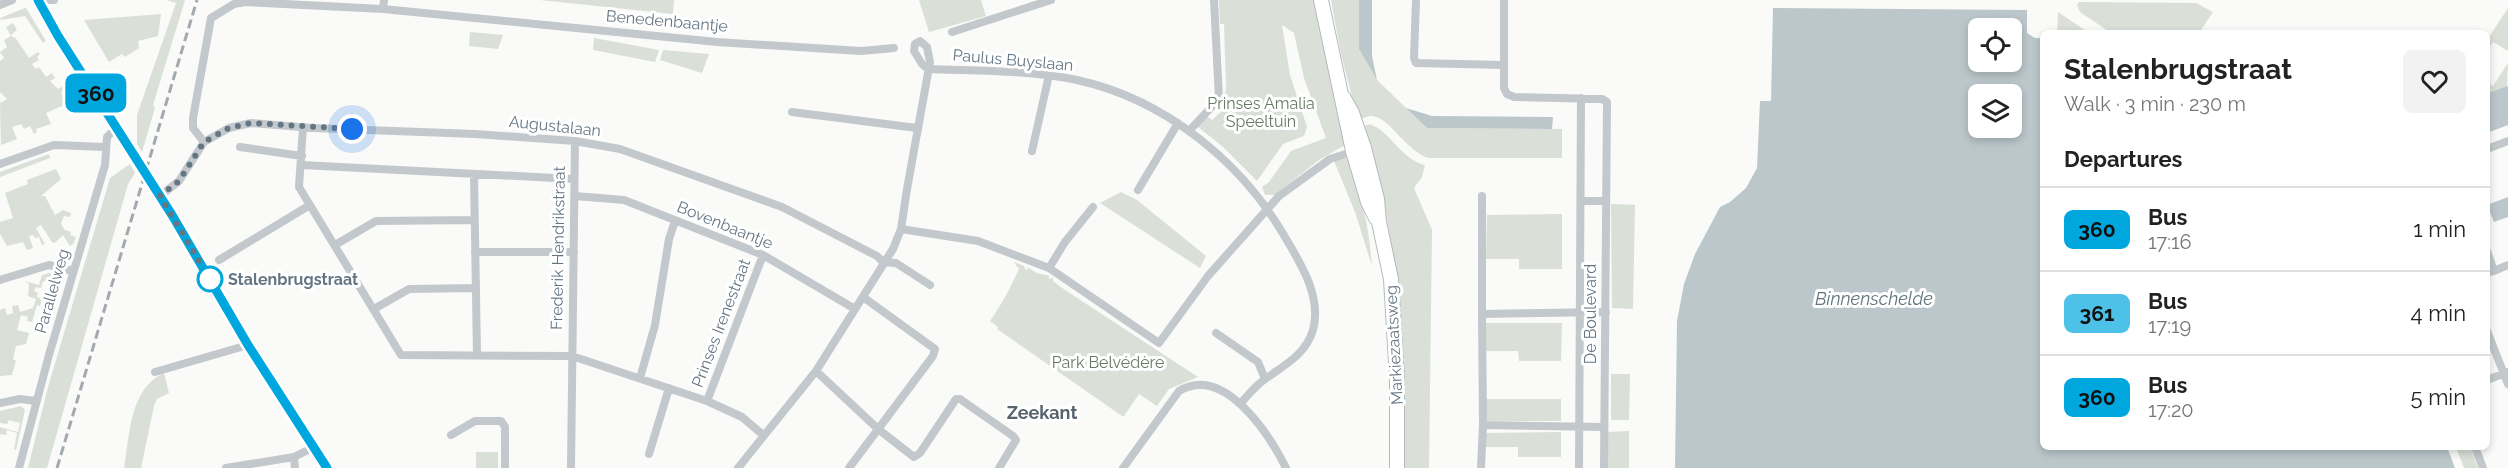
<!DOCTYPE html>
<html lang="en">
<head>
<meta charset="utf-8">
<style>
  :root { --surface:#fff; --page:#f2f2f2; --text:#222; --muted:#767676; --line:#e0e0e0 }
  body { margin:0; font-family:Raleway,sans-serif; background:var(--page); color:var(--text); height:100vh; display:flex; flex-direction:column; font-size:22px; white-space:nowrap }
  * { box-sizing:border-box; margin:0 }
  p { font-size:20px; color:var(--muted) }
  .icon { flex:none; width:33px; height:33px; fill:none; stroke:currentColor; stroke-width:2; stroke-linecap:round; stroke-linejoin:round }
  .map { position:relative; flex:1; overflow:hidden }
  .details { position:absolute; left:2040px; top:30px; width:450px; height:420px; display:flex; flex-direction:column; background:var(--surface); border-radius:9px; box-shadow:0 3px 9px #0003 }
  .details>* { flex:none }
  .badge { padding:0 12px; border-radius:9px; font-size:21px; line-height:39px }
  .tools { position:absolute; left:1968px; top:18px; display:grid; gap:12px }
  .tools a { display:grid; place-items:center; width:54px; height:54px; border-radius:9px; background:var(--surface); box-shadow:0 3px 9px #0003; font-size:30px }
  .you { position:absolute; width:30px; height:30px; margin:-15px; border:4px solid #fff; border-radius:50%; background:#1a73e8; box-shadow:0 0 0 9px #1a73e833 }
  .map>.badge { position:absolute; translate:-50% -50%; box-shadow:0 0 0 3px #fff }
  h2 { padding:0 24px; font-size:22px; line-height:54px }
  .round { display:grid; place-items:center; flex:none; width:63px; height:63px; border-radius:9px; background:var(--page) }
  .overview { display:flex; align-items:center; justify-content:space-between; height:102px; padding:0 24px }
  h1 { font-size:28px; font-weight:700; line-height:45px }
  ul { padding:0; list-style:none }
  li { display:flex; align-items:center; gap:18px; height:84px; padding:0 24px; border-top:2px solid var(--line) }
  li div { flex:1 }
  li b { display:block; font-size:22px }
  li em { font-style:normal }
  li .badge { min-width:66px; font-weight:700; text-align:center }
  .map>svg:first-child { display:block }
  .green { fill:#dadfd7 }
  .water { fill:#bbc7cb; fill-rule:evenodd }
  .lines { fill:none; stroke-linecap:round; stroke-linejoin:round }
  .primary-casing { stroke:#b5babe; stroke-width:16 }
  .minor { stroke:#c3c8cc; stroke-width:8 }
  .tertiary { stroke:#c3c8cc; stroke-width:10 }
  .primary { stroke:#fff; stroke-width:14 }
  .rail { stroke:#a2aab0; stroke-width:3; stroke-dasharray:9 4.5; stroke-linecap:butt }
  .tertiary-bridge { stroke:#c3c8cc; stroke-width:10 }
  .line-casing { stroke:#fff; stroke-width:14 }
  .line { stroke:#00a6de; stroke-width:9 }
  .walk { stroke:#657683; stroke-width:6; stroke-dasharray:0 10.8 }
  .stop-dot { fill:#fff; stroke:#00a6de; stroke-width:3 }
  .labels { text-anchor:middle; dominant-baseline:central; stroke-width:6; stroke-linejoin:round; paint-order:stroke }
  .street-label { font-size:16px; fill:#657683; stroke:#fff }
  .park-label { font-size:16px; fill:#687a64; stroke:#fff }
  .stop-label { font-size:16px; font-weight:bold; fill:#657683; stroke:#fff; text-anchor:start }
  .water-label { font-size:18px; font-style:italic; fill:#60757c; stroke:#fff }
  .neighbourhood-label { font-size:18px; font-weight:bold; fill:#57646e; stroke:#fff }
</style>
</head>
<body>
<div class="map">
<svg width="2508" height="468" viewBox="0 0 2508 468">
  <rect width="100%" height="100%" fill="#fafaf8"/>
  <path class="green" d="M167,0H185L153,105L155,108L142,152L137,144V115L176,3Z
    M540,0H674L673,14Z
    M919,0H981L986,16L929,32Z
    M1219,0H1314L1345,132V145L1319,160L1274,195H1265L1262,187L1269,182L1291,151L1326,138L1304,78L1294,33L1282,25L1290,75L1307,127L1304,136L1283,144L1257,181L1222,146L1198,127L1207,116L1212,120L1223,110L1218,105L1225,98L1226,87L1224,24H1220Z
    M1331,0H1359V49L1377,80L1427,128L1562,129V158H1429C1405,151 1391,118 1372,116C1368,116 1363,118 1358,120L1341,54Z
    M2079,2L2196,3L2213,12L2199,33H2111L2080,12L2077,5Z
    M25,8H26L46,41L43,43L25,16L1,20L0,18Z
    M2508,8V51L2493,42L2490,46L2487,45V40Z
    M2058,12L2089,33H2057Z
    M161,14L158,36L138,41L139,48L125,57L122,54L109,62L84,20Z
    M13,23L17,30L11,35L13,38L15,37L29,58L38,52L40,54L37,57L39,60L32,64L36,69L39,67L46,77L52,73L55,78L50,81L58,89L70,81L72,85L61,93L65,99L71,96L77,106L72,112L68,107L64,109L62,106L46,113L51,124L36,129L37,132L34,134L30,126L24,129L21,124L12,127L17,139L1,145L0,103L7,99L0,92V61L4,58L0,52L7,47L4,40L11,36L6,27Z
    M470,32L503,35L498,49L469,46Z
    M594,38L659,50L655,62L593,50Z
    M663,50L709,54L702,73L660,60Z
    M2508,63L2507,87L2491,92L2487,90V82L2493,86Z
    M1370,124C1392,133 1401,159 1425,165L1422,177L1414,188L1432,230L1429,468H1401L1397,281L1386,213L1361,127Z
    M49,154L50,158L0,177V172Z
    M1342,158L1349,159C1362,195 1369,228 1372,266L1355,212L1334,161Z
    M130,164L135,173L128,184L47,468H28L48,387L110,178Z
    M56,169L61,179L41,196H45L55,215L63,210L71,213L70,217L64,216L61,224L65,230L71,232L70,235L76,237L73,244L70,246L63,235L55,243L52,242L41,225L36,228L45,244L42,245L39,237L35,238L33,235L29,236L33,248L27,250L23,242L7,246L0,234V222L13,218L5,193L28,184L27,180Z
    M1121,192L1137,200L1206,256L1200,268L1100,203Z
    M1611,204L1635,205L1633,309L1612,308Z
    M1562,214V269H1519V259H1486L1487,215Z
    M1014,262L1024,266L1025,269L1028,270L1027,267L1037,273L1050,276L1048,278L1051,279L1053,277V281L1065,290L1198,377L1169,389L1157,406L1139,394L1124,416H1122L997,329L998,327L990,321C1003,303 1011,286 1019,269Z
    M49,273L64,277L62,283L49,279L48,282L43,281L41,288L36,287L34,291L38,293L37,297L42,299L40,306L37,305L32,322L27,321L28,317L21,315L17,330L29,333L26,344L16,346L13,359L16,361L12,375L0,376V310L5,308L7,315L13,313L12,306L18,305L20,312L33,308L36,299L28,296L29,284L25,281L39,285L42,275Z
    M1486,323H1562L1561,361H1519L1518,351H1486Z
    M164,373L169,393L157,399L154,406L141,468H124C130,435 129,389 164,373Z
    M1611,374H1630L1629,420H1611Z
    M1485,399H1561V421H1485Z
    M21,406L25,410L16,450L14,449L17,433L7,430L6,435L0,434V427L18,432L20,423L9,420L7,424L0,423V411Z
    M1629,431V468H1607L1608,432Z
    M1561,432V457H1518V447H1485V433Z
    M2456,447H2470L2478,468H2464Z
    M476,452H498V468H476Z"/>
  <path class="water" d="M1359,0H1372V56L1377,80L1359,49Z
    M1773,8L2027,10V33L2035,38H2043V447H2447L2455,468H1675L1677,321L1684,284L1695,254L1720,207L1730,202L1746,188L1757,168L1760,101H1771ZM1978,28H2012V62H1978ZM1978,94H2012V128H1978Z
    M2508,86V125L2487,133V90L2491,92Z
    M1406,108L1432,116L1553,117L1552,129L1427,128Z
    M2508,197V217L2494,222L2487,205Z"/>
  <g class="lines">
    <defs>
      <path id="primary" d="M1321,0L1353,151L1368,202L1376,218
        M1343,97L1352,113L1364,148L1377,199L1379,222L1391,279L1397,380V468"/>
    </defs>
    <use href="#primary" class="primary-casing"/>
    <path class="minor" d="M44,0H54
      M1416,0L1414,58L1416,63L1504,65
      M1504,0V88L1507,94L1514,97L1602,99L1607,102L1604,468
      M0,5L12,0
      M383,9L384,0
      M952,32L1051,0
      M928,69C976,71 1030,70 1077,80C1164,99 1241,161 1285,237C1301,264 1322,297 1313,330C1305,357 1280,367 1260,383C1253,389 1247,396 1241,403
      M792,112L917,128
      M303,127L299,187L401,355L572,356L707,401L742,417L763,435
      M1189,131L1219,99L1214,0
      M204,142L193,128V118L211,18L234,4L245,2L383,9L717,42L861,51L894,48
      M240,147L302,156
      M2487,149L2508,141
      M1032,151L1049,75
      M0,164L54,145L105,147
      M302,165L574,179
      M474,174L477,354
      M1138,190L1178,123
      M160,196L179,181L204,142L229,128L251,123L313,128L475,134L575,141L620,149L782,207L877,256L883,262
      M575,196L624,200L763,255L855,309
      M1581,201H1606
      M901,229L978,241L1049,268L1159,343L1208,276L1279,196L1330,159L1355,151
      M335,245L376,221L474,220
      M2487,251L2494,271L2487,273
      M475,252H574
      M219,260L310,205
      M883,262L896,263L930,285
      M1049,268L1065,242L1093,207
      M2494,271L2508,265
      M0,280L49,265L73,271
      M374,309L409,289L476,288
      M1482,314V196
      M2487,331L2508,384
      M1216,333L1258,362L1265,379
      M816,371L878,429L914,457L920,453L956,399H960L1013,436L1016,440L999,468
      M155,372L248,345
      M640,378L655,325L669,239L675,221
      M2487,380L2508,372
      M707,401L763,255
      M0,403L20,399L36,401
      M1604,427L1483,425L1482,314L1606,312
      M451,435L475,421H501L505,427V468
      M2475,447L2483,468
      M649,454L669,388
      M294,457L295,468
      M19,468L49,355L105,165L107,137L117,127
      M226,468L294,457L314,447
      M571,468L575,141
      M738,468L816,371L893,249L901,229L907,189L930,62L927,47L920,41L915,44L914,51L922,64L928,69
      M849,468L933,356L935,349L863,297
      M1123,468L1179,391C1224,364 1269,434 1286,468
      M1481,468L1483,425
      M1579,468L1581,98"/>
    <path class="tertiary" d="M38,0L58,36L134,154
      M154,186L193,249L248,345L327,468"/>
    <use href="#primary" class="primary"/>
    <path class="rail" d="M57,468L197,0"/>
    <path class="tertiary-bridge" d="M134,154L154,186"/>
  </g>
  <g class="lines">
    <defs>
      <path id="line" d="M38,0L58,36L172,215L248,345L327,468"/>
    </defs>
    <use href="#line" class="line-casing"/>
    <use href="#line" class="line"/>
    <path class="walk" d="M210,279L160,196L179,181L204,142L229,128L251,123L352,129"/>
  </g>
  <circle class="stop-dot" cx="210" cy="279" r="12"/>
  <g class="labels">
    <g class="street-label">
      <text transform="translate(667 21) rotate(5)">Benedenbaantje</text>
      <text transform="translate(1013 60) rotate(5)">Paulus Buyslaan</text>
      <text transform="translate(555 126) rotate(6)">Augustalaan</text>
      <text transform="translate(725 225) rotate(22)">Bovenbaantje</text>
      <text transform="translate(558 248) rotate(-89)">Frederik Hendrikstraat</text>
      <text transform="translate(52 291) rotate(-74)">Parallelweg</text>
      <text transform="translate(1590 314) rotate(-90)">De Boulevard</text>
      <text transform="translate(721 323) rotate(-69)">Prinses Irenestraat</text>
      <text transform="translate(1394 345) rotate(-93)">Markiezaatsweg</text>
    </g>
    <g class="park-label">
      <text x="1261" y="103">Prinses Amalia<tspan x="1261" dy="18">Speeltuin</tspan></text>
      <text x="1108" y="362">Park Belvédère</text>
    </g>
    <g class="stop-label">
      <text x="228" y="279">Stalenbrugstraat</text>
    </g>
    <g class="water-label">
      <text x="1874" y="298">Binnenschelde</text>
    </g>
    <g class="neighbourhood-label">
      <text x="1042" y="412">Zeekant</text>
    </g>
  </g>
</svg>
<div class="tools">
<a><svg class="icon" aria-label="locate" viewBox="0 0 24 24"><circle cx="12" cy="12" r="6"/><path d="M12 2v4M12 18v4M2 12h4M18 12h4"/></svg></a>
<a><svg class="icon" aria-label="layers" viewBox="0 0 24 24"><path d="M12 4l9 5-9 5-9-5zM3 14l9 5 9-5"/></svg></a>
</div>
<div class="you" style="left:352px;top:129px"></div>
<b class="badge" style="left:96px;top:93px;background:#00a6de;color:#111">360</b>
<section class="details">
<div class="overview"><div><h1>Stalenbrugstraat</h1><p>Walk · 3 min · 230 m</p></div><a class="round"><svg class="icon" aria-label="heart" viewBox="0 0 24 24"><path d="M12 20l-8-8c-3-5 5-10 8-4 3-6 11-1 8 4z"/></svg></a></div>
<h2>Departures</h2>
<ul>
<li><span class="badge" style="background:#00a6de;color:#111">360</span><div><b>Bus</b><p>17:16</p></div><em>1 min</em></li>
<li><span class="badge" style="background:#4ec1e8;color:#111">361</span><div><b>Bus</b><p>17:19</p></div><em>4 min</em></li>
<li><span class="badge" style="background:#00a6de;color:#111">360</span><div><b>Bus</b><p>17:20</p></div><em>5 min</em></li>
</ul>
</section>
</div>
</body>
</html>
